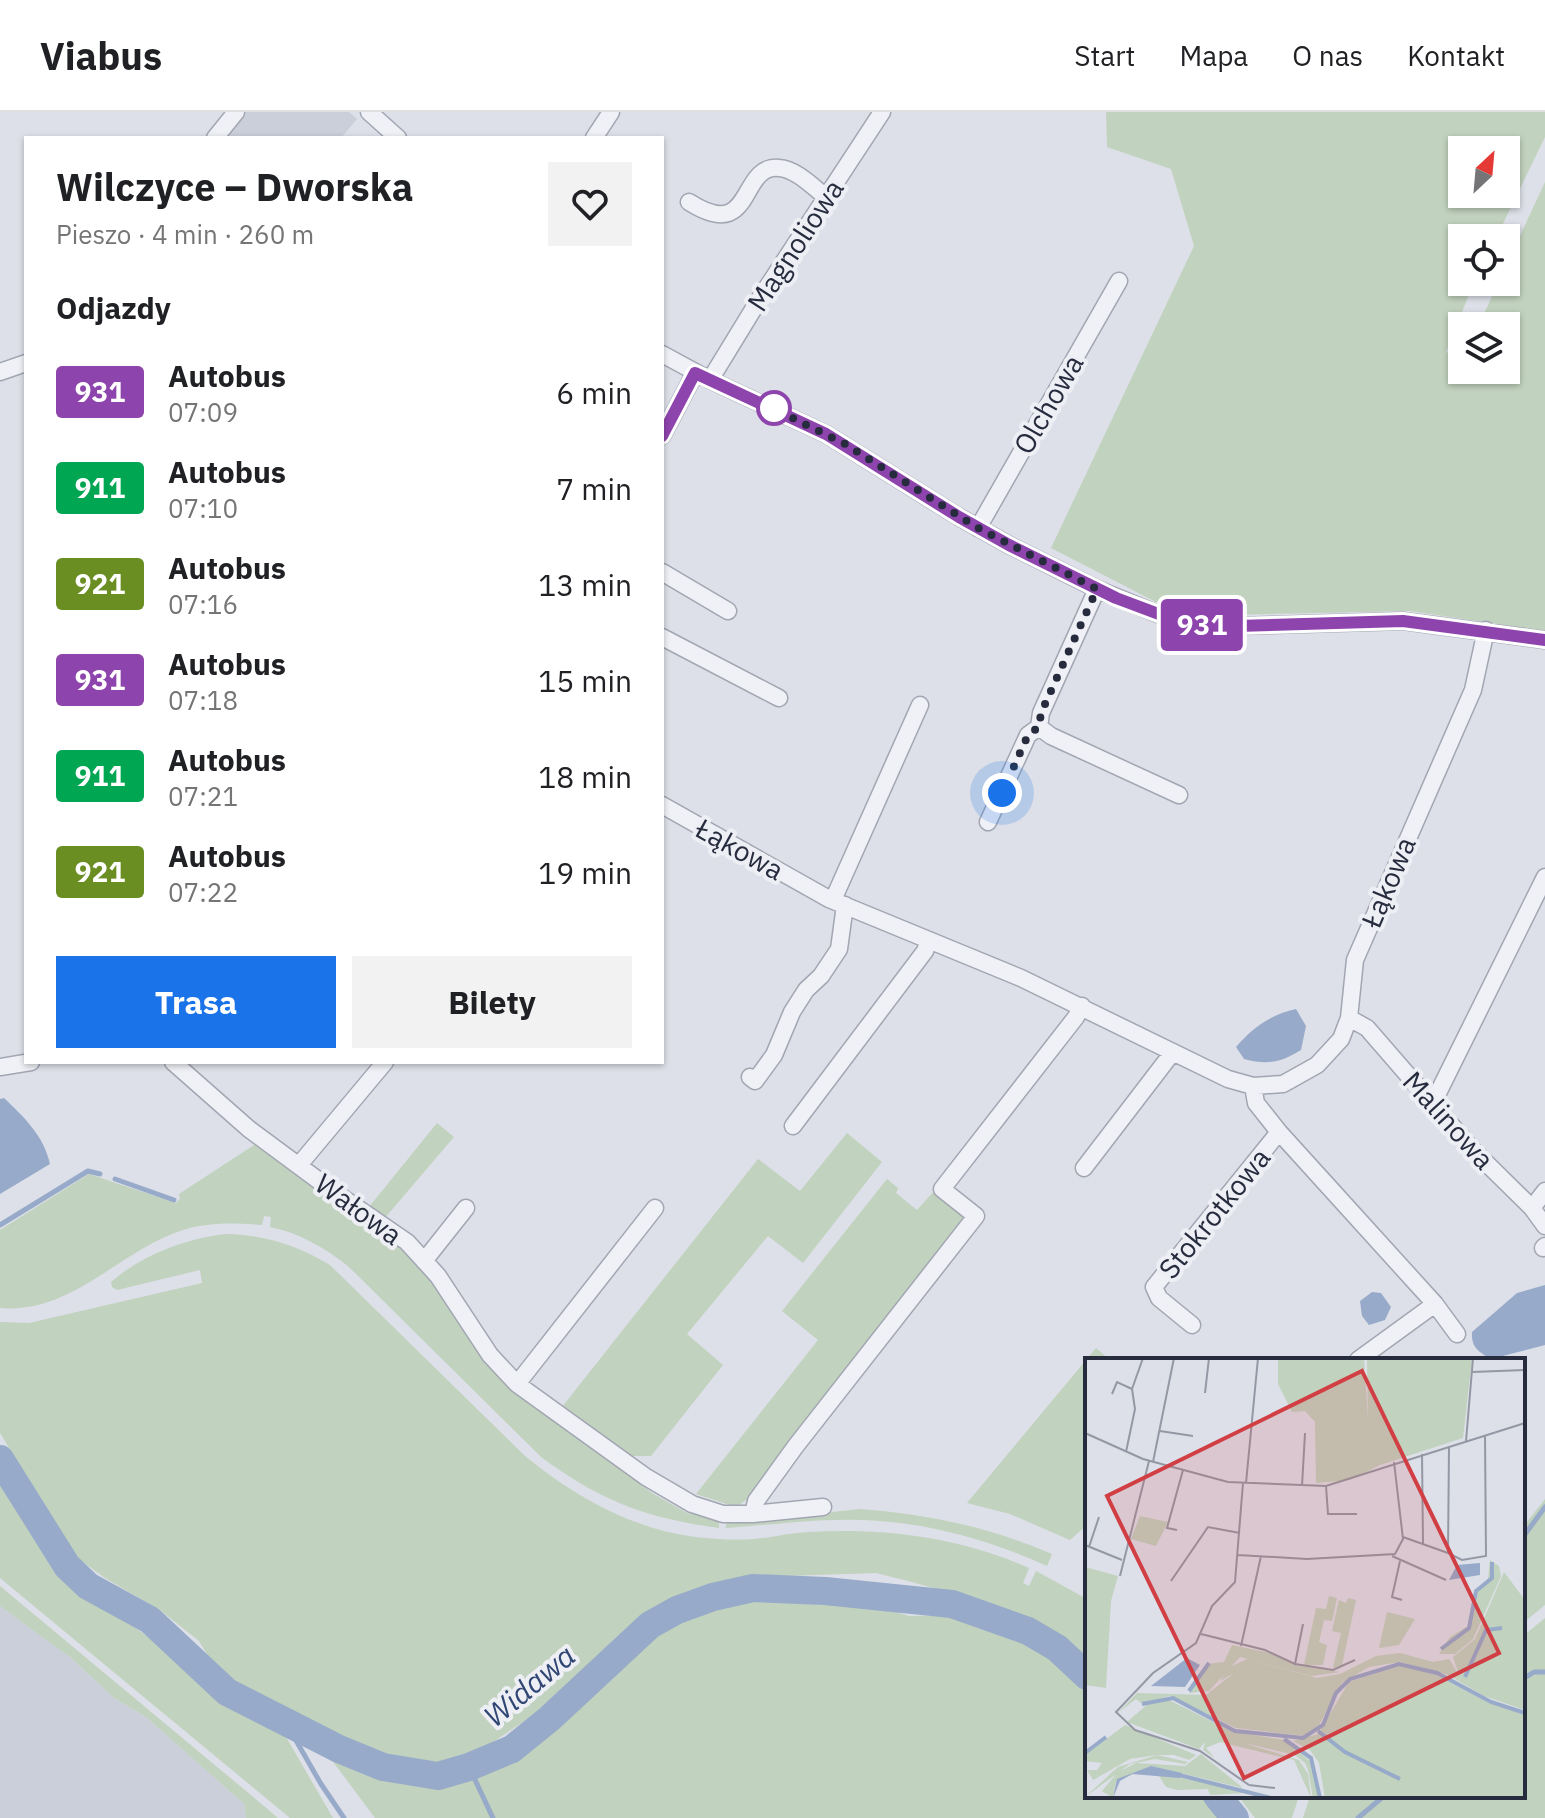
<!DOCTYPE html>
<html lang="pl">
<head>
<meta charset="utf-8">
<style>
  :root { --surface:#fff; --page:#f2f2f2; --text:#202124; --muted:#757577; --line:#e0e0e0; --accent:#1a73e8 }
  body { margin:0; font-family:"IBM Plex Sans",sans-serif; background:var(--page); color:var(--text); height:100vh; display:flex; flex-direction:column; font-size:30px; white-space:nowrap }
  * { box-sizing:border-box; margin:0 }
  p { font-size:26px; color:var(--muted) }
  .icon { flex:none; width:44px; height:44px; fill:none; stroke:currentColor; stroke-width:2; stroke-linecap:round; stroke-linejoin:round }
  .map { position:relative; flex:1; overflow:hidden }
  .details { position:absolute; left:24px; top:24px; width:640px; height:928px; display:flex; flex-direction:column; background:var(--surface); border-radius:0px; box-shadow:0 2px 6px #0004 }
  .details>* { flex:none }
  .badge { padding:0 16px; border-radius:6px; font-size:28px; line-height:52px }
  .needle { width:52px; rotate:26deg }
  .tools { position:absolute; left:1448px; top:24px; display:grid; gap:16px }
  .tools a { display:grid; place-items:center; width:72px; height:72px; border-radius:0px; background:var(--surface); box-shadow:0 2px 6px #0004; font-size:40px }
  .you { position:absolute; width:40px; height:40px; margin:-20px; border:6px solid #fff; border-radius:50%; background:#1a73e8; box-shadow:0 0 0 12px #1a73e833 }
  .map>.badge { position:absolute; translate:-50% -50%; box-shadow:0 0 0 4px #fff }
  h2 { padding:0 32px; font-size:30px; line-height:72px }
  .round { display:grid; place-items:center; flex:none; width:84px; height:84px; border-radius:0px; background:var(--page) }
  .summary { display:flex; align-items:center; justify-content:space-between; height:136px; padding:0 32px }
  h1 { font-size:38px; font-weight:800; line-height:60px }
  .button { display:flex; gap:16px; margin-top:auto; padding:16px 32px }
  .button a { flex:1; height:92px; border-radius:0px; background:var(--accent); color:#fff; font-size:32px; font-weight:800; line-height:92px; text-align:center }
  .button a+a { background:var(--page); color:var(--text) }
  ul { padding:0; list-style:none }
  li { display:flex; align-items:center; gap:24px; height:96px; padding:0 32px }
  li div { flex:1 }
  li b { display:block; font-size:30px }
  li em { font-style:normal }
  li .badge { min-width:88px; font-weight:700; text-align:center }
  header { display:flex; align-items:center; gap:48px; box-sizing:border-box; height:112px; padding:0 40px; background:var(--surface); border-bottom:2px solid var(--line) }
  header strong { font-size:38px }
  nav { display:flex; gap:44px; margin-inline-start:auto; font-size:28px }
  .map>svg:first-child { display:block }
  .built { fill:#cbcfda }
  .green { fill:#c1d2be; fill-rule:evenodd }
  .water { fill:#97aac9 }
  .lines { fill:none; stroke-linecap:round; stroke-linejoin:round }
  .stream { stroke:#97aac9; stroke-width:5 }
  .river { stroke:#97aac9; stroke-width:28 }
  .minor-casing { stroke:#a2a6b2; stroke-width:19 }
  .minor { stroke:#f0f1f6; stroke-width:16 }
  .line-casing { stroke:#fff; stroke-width:18 }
  .line { stroke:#8e44ad; stroke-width:12 }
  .walk { stroke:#262c3e; stroke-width:8; stroke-dasharray:0 14.4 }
  .stop-dot { fill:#fff; stroke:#8e44ad; stroke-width:4 }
  .labels { text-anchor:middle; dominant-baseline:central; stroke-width:8; stroke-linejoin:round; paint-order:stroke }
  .street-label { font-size:28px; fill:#262c3e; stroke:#edeff5 }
  .water-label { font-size:30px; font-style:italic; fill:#304673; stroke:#edeff5 }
  .inset-river { fill:none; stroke:#97aac9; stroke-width:4 }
  .inset-road { fill:none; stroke:#9498a4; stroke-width:2 }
  .view { fill:#d13e44; fill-opacity:0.15; stroke:#d13e44; stroke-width:4 }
  .inset-edge { fill:none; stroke:#262c3e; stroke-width:4 }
</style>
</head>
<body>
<header>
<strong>Viabus</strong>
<nav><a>Start</a><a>Mapa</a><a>O nas</a><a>Kontakt</a></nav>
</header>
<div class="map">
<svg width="1545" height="1706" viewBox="0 0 1545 1706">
  <rect width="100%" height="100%" fill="#dde0e8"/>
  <path class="built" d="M244,0H349L357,7L341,26H224Z
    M0,1494L71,1546L114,1586L146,1605L244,1692L246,1706H0Z"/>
  <path class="green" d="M1106,0H1545V25L1496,126H1462V170H1474L1446,240L1462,246V258H1506V214H1478L1499,170H1506V154L1545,70V519L1410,499L1228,503L1156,490L1051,436L1194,134L1171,57L1107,35ZM1462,38H1506V82H1462Z
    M437,1011L454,1025L384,1107L369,1095Z
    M847,1021L882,1050L803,1151L768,1124L687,1222L723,1253L651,1344H627L562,1295L758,1047L800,1079Z
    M257,1031L384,1122L426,1157L517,1278L652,1381L687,1401L719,1407V1416C645,1406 601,1389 541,1345L349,1155C325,1136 300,1121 270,1115L271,1105L264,1104L262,1113C236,1111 209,1110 183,1118C118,1139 73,1202 0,1196V1118L89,1062L176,1091L180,1087L179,1082Z
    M887,1067L898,1076L896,1081L917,1098L936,1077L969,1105L746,1388L736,1395L696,1382L818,1228L782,1199Z
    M225,1122C265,1123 295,1132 330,1153L525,1344C567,1378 611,1405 664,1419C692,1426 726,1429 755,1427C773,1425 791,1421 809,1420C886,1416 958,1425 1029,1456L1023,1471L1029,1474L1036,1459L1087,1487V1548L1070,1531L1038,1510L999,1494L908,1469L876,1461L754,1465L702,1476L638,1508L541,1598L484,1636L435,1652L399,1650L352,1632L230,1566L211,1549L199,1529L160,1498L105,1466L76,1445L0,1321V1210L29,1211L202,1171L200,1158L117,1178L112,1175L111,1170C142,1143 184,1127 225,1122Z
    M1096,1236L1110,1248H1087V1413L1070,1428L1010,1402L967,1391Z
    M0,1373L52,1455L177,1546L203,1572L282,1618L333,1706H290L0,1466Z
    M1545,1387V1493L1523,1511V1415Z
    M860,1397C931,1403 986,1414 1052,1442L1047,1454C989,1428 927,1410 862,1408C818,1406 771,1413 726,1416V1407L776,1406Z
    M0,1474L264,1694L278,1706H246L244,1692L146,1605L114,1586L71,1546L0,1494Z
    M741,1487L861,1489L909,1504L953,1503L1035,1531L1087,1580V1684H1202L1220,1706H375L328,1643L397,1671L433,1676L467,1669L510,1648L559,1616L621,1555L660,1521L703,1497Z
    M1545,1506V1706H1303L1310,1684H1523V1524Z
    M1238,1684H1299L1292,1706H1255Z"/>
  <path class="water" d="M1296,897L1306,914L1301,938C1280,951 1267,953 1244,947L1236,935C1253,915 1270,903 1296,897Z
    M4,986C24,1005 44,1024 50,1052L0,1082V987Z
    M1545,1173V1233L1491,1247C1479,1240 1471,1236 1472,1220L1517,1181Z
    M1372,1180L1381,1181L1391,1195L1385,1208L1369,1213L1362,1204L1360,1189Z"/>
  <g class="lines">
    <path class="stream" d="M115,1067L174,1088
      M0,1113L88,1059L100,1062
      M1523,1425L1545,1395
      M1523,1567L1534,1560H1545
      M286,1611L321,1672L344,1706
      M469,1655L493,1706
      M1358,1706L1384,1684"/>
    <path class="river" d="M0,1347L67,1454L88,1474L150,1508L227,1580L339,1637L383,1655L438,1664L469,1655L512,1637L549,1607L650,1513L677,1498L713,1485L753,1476L825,1479L952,1492L1028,1519L1057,1536L1087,1564
      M1217,1684L1235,1706"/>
    <defs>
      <path id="minor" d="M369,0L398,26
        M215,26L236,0
        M594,26L611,0
        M689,90C755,132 738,52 779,56C796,57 813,75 826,85
        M662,242L710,268L826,322L959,405L1009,433L1097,477L1158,502L1204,513L1237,514L1403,509L1545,528
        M0,260L26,251
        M710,268L762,183L882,0
        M662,324L695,261
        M978,416L1119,169
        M662,460L728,499
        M1097,477L1041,601L1039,615L1051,624L1179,683
        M662,525L779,586
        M662,693L829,787L1021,866L1228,967L1253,974L1283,972L1317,953L1341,927L1349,906L1355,848L1473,578L1486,518
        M988,710L1028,623L1039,615
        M833,788L920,593
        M1349,906L1367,916L1472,1037L1532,1096L1545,1079
        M173,950L249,1017L330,1077L407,1130L438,1164L490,1243L517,1272L655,1096
        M0,955L31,950
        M750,965L755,969L774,943L792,900L806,878L821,864L839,837L845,793
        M1253,974L1256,991L1279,1020L1435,1192L1457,1222
        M1430,988L1439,979L1545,765
        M793,1014L925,839L929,828
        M299,1053L385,950
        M1084,1056L1173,940
        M1532,1096L1545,1114
        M1543,1136L1545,1134
        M424,1149L466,1096
        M1192,1213L1159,1186L1154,1175L1279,1020
        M1358,1248L1435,1192
        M517,1272L646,1365L692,1392L723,1402H753L823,1395
        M753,1402L756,1389L795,1335L976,1104L942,1077L1076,905L1082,894"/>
    </defs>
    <use href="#minor" class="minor-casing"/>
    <use href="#minor" class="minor"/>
  </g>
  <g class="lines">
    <defs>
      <path id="line" d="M662,324L695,261L826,322L959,405L1009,433L1116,486L1180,510L1237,514L1403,509L1545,528"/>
    </defs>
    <use href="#line" class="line-casing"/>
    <use href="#line" class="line"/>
    <path class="walk" d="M774,296L764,292L845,332L978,416L1097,477L1041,601L1039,615L1028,623L1002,681"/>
  </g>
  <circle class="stop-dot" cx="774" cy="296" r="16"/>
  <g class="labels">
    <g class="street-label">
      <text transform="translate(795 133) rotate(-57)">Magnoliowa</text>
      <text transform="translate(1048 292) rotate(-60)">Olchowa</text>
      <text transform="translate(740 737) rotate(29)">Łąkowa</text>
      <text transform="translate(1388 770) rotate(-67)">Łąkowa</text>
      <text transform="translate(1449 1008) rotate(48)">Malinowa</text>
      <text transform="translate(359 1097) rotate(36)">Wałowa</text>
      <text transform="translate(1214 1101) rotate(-51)">Stokrotkowa</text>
    </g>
    <g class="water-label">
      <text transform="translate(529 1573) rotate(-40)">Widawa</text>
    </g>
  </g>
  <g transform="translate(1085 1246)">
    <rect width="440" height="440" fill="#dde0e8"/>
    <path d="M193,0H279L283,61L282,0H387L378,80L295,107L265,122L231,125L230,64L220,53L207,54L193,26ZM55,158L83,164L71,188L46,181ZM405,202L414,208L416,218L388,281L370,296H354L365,279L383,268L391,231L403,221ZM0,209L33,218L26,243L21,330L0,327ZM419,214L440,242V352L399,338L363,317L315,304L284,309L257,325L233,369L221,378L151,370L85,338L56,345L51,341L33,355L52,335L121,337L149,315L135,323L143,310L162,301L232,320L255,316L291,298L315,295L348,304L364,301L374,317L368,299L390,281ZM244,238L252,240L247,263L239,262L234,284L242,287L238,307H219L231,250L241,251ZM263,240L271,242L257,307L248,310L256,275L247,273L254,242L261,245ZM302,254L330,261L314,287L294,290ZM147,287L185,295L210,307L255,314L226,318L155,299L124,333L104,335L122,306L139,304ZM316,307L351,317L404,345L440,357V440H240L234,405L225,392L208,383L233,376L264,324ZM82,341L148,374L199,382L227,405L234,440H228L223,412L220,405L210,397L159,385L214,402L223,416L226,440L209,402L135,384L121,390L130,400L118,392L120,384L114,391L42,364L64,345ZM40,367L111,397L104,402L89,397H72L103,404L100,406L70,401L45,406L0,439L33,409L72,397L45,401L8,422L2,412H12L17,405L0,403V397ZM116,396L158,430L66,408L31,424L28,440L17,433L32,415L51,405L100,408ZM72,415L149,431L160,435L125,437L123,431L92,432L81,429Z" fill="#c1d2be"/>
    <path d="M395,205V217L364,222L372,207ZM102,300L115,307L100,329L66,328ZM66,408L97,415L95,420L47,416L35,423L28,440L32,421Z" fill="#97aac9"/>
    <path class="inset-river" d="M356,291L384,270L391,233L407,220V204M380,319L401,272L417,270M104,333L124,305M57,346L88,340L150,373L218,380L238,367L251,335L265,321L314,306L352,315L406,344L440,355M233,373L260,394L315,421M199,381L226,400L235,440M0,395L21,379M94,417L186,440"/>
    <path class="inset-road" d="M387,14L440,12M120,35L124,0M27,36L32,24L47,31M75,73L108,78M0,75L58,101L143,124L241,128L440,65M381,83L388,0M41,94L50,51L47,31L58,0M337,96L338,186M68,104L89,0M158,125L150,224L127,248L111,285L68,315L31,354L50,372L115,393L164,427M161,125L173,0M217,128L220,75M241,128L243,156H272M92,172L82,170L98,112M318,179L363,195L364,88M0,187L37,202M4,189L14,159M363,195L377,202L401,198L400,78M153,197L222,201L310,196L318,181L309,104M307,198L361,222M315,203L307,239L317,242M35,218L64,103M86,223L123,169L155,175M116,276L180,292L210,306L218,266M156,288L176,198M210,306L248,312L270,302M164,427L190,430M123,440H162"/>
    <path class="view" d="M277,13L414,295L159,420L22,138Z"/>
    <rect width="440" height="440" class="inset-edge"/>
  </g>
</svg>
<div class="tools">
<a><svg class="needle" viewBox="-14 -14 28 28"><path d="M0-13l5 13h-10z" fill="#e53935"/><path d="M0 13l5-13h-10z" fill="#757577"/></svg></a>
<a><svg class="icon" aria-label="locate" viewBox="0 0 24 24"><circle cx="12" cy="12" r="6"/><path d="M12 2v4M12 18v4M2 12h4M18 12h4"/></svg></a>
<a><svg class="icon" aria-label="layers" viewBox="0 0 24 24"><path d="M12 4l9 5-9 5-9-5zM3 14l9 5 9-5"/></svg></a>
</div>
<div class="you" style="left:1002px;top:681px"></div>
<b class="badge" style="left:1202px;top:513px;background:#8e44ad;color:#fff">931</b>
<section class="details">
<div class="summary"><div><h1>Wilczyce – Dworska</h1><p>Pieszo · 4 min · 260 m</p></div><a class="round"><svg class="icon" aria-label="heart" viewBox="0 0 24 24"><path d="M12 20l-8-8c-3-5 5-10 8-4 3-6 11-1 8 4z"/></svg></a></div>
<h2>Odjazdy</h2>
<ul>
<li><span class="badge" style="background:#8e44ad;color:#fff">931</span><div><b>Autobus</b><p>07:09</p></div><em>6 min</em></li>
<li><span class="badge" style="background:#00a651;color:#fff">911</span><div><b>Autobus</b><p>07:10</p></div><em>7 min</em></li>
<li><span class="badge" style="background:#6b8e23;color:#fff">921</span><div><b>Autobus</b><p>07:16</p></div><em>13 min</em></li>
<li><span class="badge" style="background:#8e44ad;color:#fff">931</span><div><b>Autobus</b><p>07:18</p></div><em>15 min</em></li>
<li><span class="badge" style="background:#00a651;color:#fff">911</span><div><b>Autobus</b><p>07:21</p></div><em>18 min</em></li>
<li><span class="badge" style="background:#6b8e23;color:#fff">921</span><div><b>Autobus</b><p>07:22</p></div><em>19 min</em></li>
</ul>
<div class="button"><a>Trasa</a><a>Bilety</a></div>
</section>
</div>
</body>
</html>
